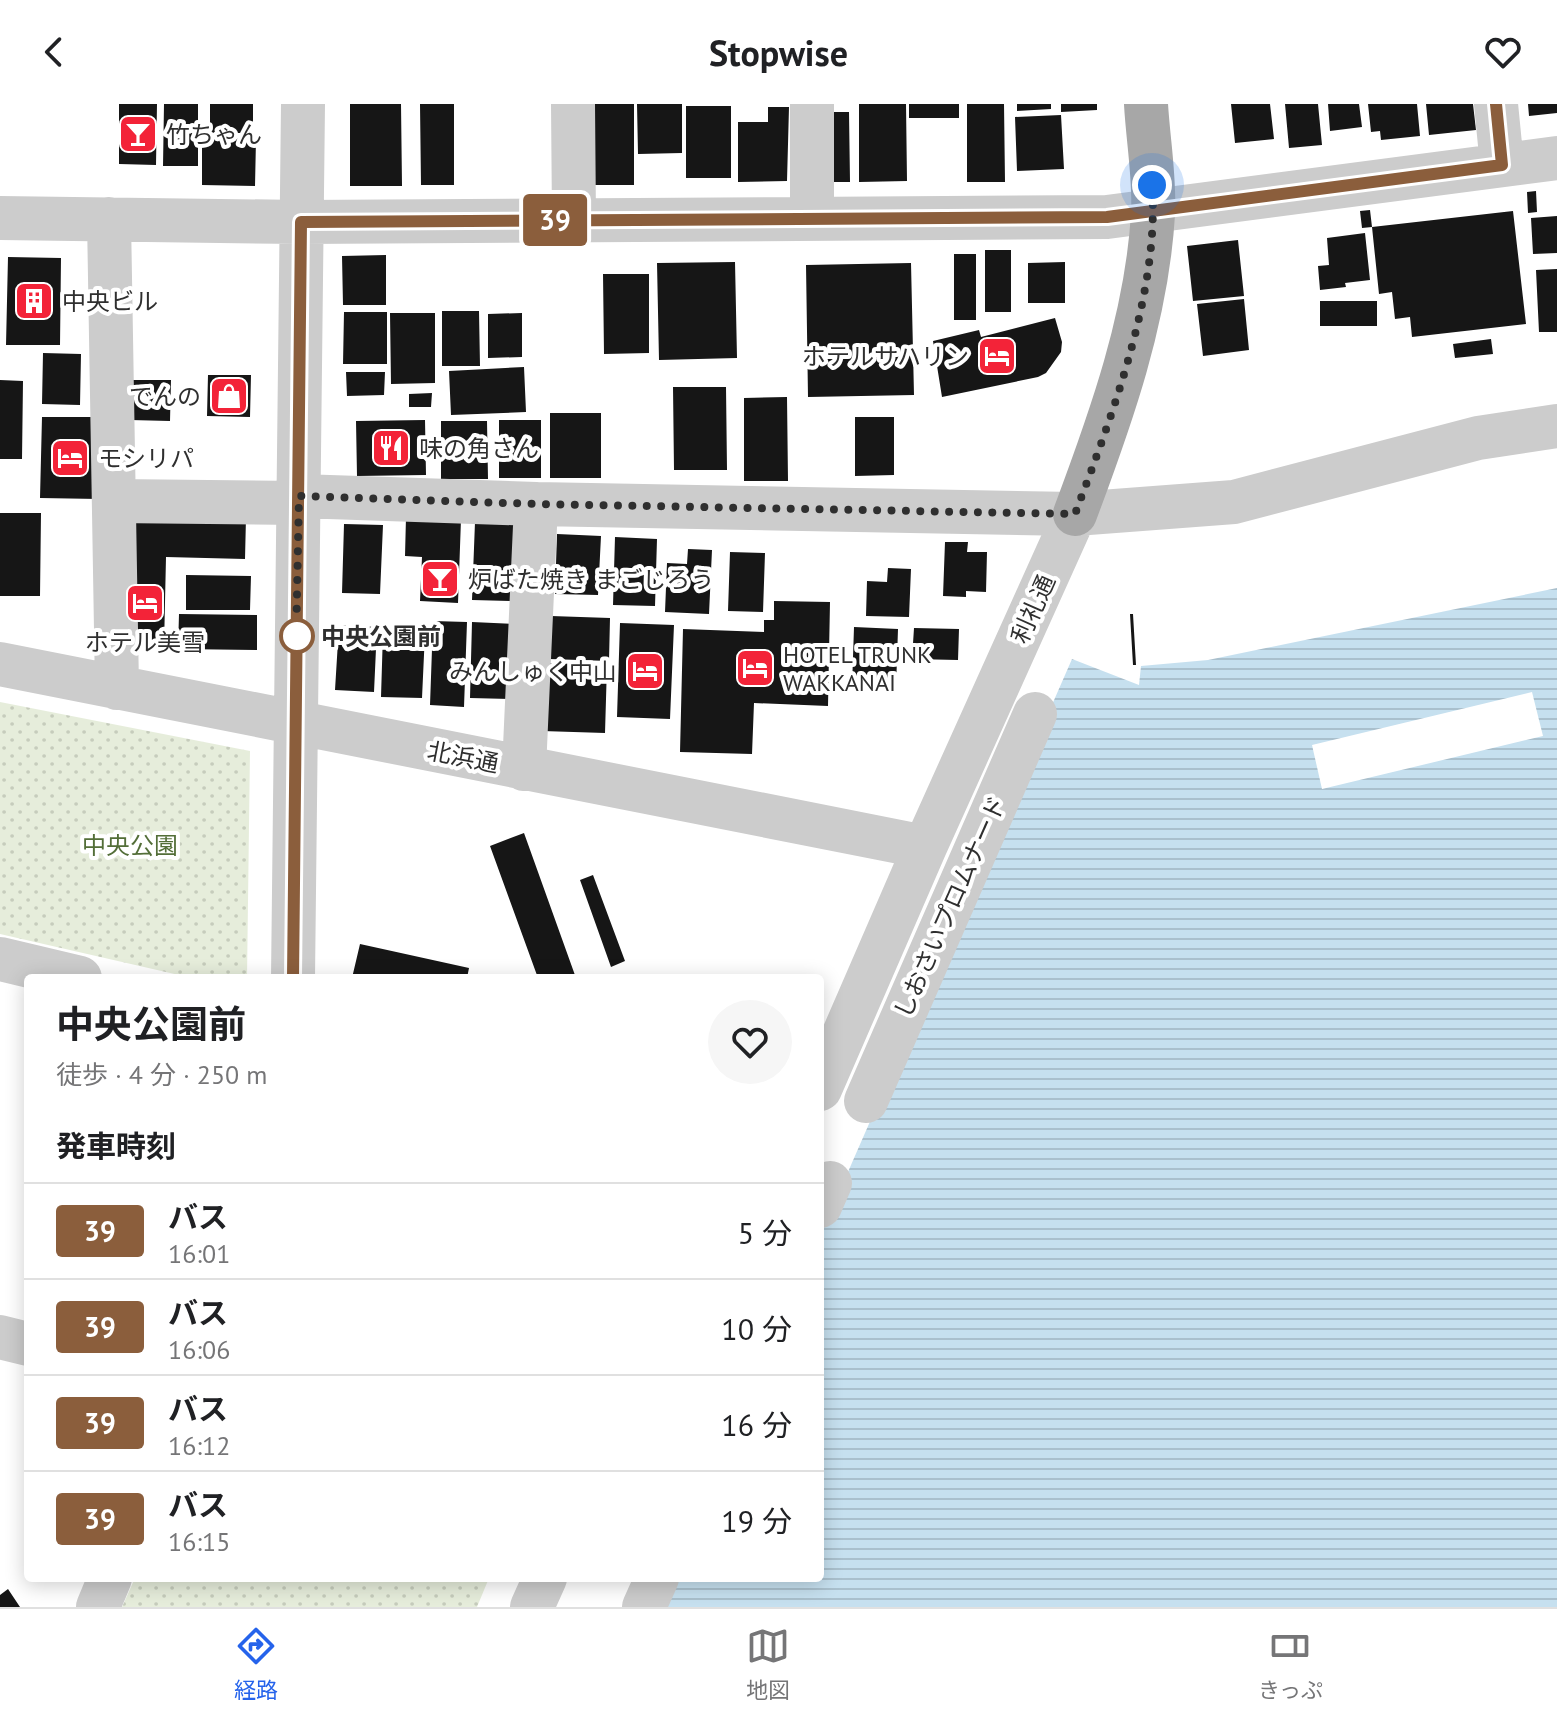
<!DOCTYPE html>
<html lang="ja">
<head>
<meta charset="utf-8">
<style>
  :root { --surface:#fff; --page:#f6f6f6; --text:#202124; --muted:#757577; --line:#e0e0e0; --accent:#2563eb }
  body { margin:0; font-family:"PT Sans","Noto Sans JP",sans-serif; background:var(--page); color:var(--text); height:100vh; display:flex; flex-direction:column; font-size:30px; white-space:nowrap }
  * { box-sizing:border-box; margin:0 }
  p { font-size:26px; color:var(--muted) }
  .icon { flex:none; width:44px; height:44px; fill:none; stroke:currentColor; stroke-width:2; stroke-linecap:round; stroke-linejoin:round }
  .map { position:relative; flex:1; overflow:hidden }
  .sheet { position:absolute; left:24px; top:870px; width:800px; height:608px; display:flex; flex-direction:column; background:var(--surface); border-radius:8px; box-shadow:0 4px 20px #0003 }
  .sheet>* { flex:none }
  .badge { padding:0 16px; border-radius:6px; font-size:28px; line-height:52px }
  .you { position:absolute; width:40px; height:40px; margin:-20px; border:6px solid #fff; border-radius:50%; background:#1a73e8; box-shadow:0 0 0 12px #1a73e833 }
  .map>.badge { position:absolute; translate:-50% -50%; box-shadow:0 0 0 4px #fff }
  h2 { padding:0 32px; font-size:30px; line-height:72px }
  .round { display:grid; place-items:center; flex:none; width:84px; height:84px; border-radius:42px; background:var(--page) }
  .summary { display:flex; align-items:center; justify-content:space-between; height:136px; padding:0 32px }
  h1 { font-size:38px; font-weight:700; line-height:60px }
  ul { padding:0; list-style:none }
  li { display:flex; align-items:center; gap:24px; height:96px; padding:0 32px; border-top:2px solid var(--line) }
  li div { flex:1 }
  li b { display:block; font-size:30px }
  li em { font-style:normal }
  li .badge { min-width:88px; font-weight:700; text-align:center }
  header { display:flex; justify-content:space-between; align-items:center; height:104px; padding:0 32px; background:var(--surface); font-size:36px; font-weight:700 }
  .tabs { display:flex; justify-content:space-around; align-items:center; height:112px; border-top:2px solid var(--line); background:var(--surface); font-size:22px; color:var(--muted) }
  .tabs a { display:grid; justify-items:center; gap:4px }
  .tabs .selected { color:var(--accent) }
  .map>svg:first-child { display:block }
  .park { fill:url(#park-dots) }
  .water { fill:url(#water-rules) }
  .pier { fill:#fff }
  .building { fill:#161616 }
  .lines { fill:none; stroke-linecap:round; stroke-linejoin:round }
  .minor { stroke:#ccc; stroke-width:44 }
  .major { stroke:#a7a7a7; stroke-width:44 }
  .line-casing { stroke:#fff; stroke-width:18 }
  .line { stroke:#8b5e3c; stroke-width:12 }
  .walk { stroke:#2f2f2f; stroke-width:8; stroke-dasharray:0 14.4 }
  .stop-dot { fill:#fff; stroke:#8b5e3c; stroke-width:4 }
  .labels { text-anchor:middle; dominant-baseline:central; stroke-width:8; stroke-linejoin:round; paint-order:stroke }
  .poi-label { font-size:24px; fill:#2f2f2f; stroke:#fff; text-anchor:start }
  .street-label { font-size:24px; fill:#2f2f2f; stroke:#fff }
  .stop-label { font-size:24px; font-weight:bold; fill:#2f2f2f; stroke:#fff; text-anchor:start }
  .park-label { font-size:24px; fill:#536e38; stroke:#fff }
</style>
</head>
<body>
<header><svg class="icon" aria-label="back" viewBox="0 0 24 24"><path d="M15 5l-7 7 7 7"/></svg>Stopwise<svg class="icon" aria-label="heart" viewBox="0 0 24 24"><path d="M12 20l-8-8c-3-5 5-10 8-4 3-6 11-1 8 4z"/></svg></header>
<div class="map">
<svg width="1557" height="1503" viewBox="0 0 1557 1503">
  <defs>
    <pattern id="park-dots" width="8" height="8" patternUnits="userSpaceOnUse" patternTransform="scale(2)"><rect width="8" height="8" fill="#e6eddb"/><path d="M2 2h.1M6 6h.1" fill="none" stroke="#c6ccbc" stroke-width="1.8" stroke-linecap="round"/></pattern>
    <pattern id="water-rules" width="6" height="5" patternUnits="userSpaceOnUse" patternTransform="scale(2)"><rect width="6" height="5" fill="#c6e0ef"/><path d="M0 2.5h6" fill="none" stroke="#aac0cd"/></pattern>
  </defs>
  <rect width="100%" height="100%" fill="#fff"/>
  <path class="park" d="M0,598L250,647L247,874H192L0,830Z
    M135,1474H489L477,1503H122Z"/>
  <path class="water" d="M1557,484V1503H657L670,1474H820V1132L1072,555L1139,581L1141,562L1208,556Z"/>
  <path class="pier" d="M1532,588L1543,632L1322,685L1312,641Z"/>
  <path class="building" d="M119,0H157L156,61L119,60Z
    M164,0H198V62H163Z
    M210,0H253V29H210Z
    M350,0H401L402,82H350Z
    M420,0H454V81H421Z
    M585,0H634V81H585Z
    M637,0H682V49L638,50Z
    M859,0H906L907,77L859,78Z
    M909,0H959V14H909Z
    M967,0H1004L1005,78H967Z
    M1017,0H1051V5L1017,7Z
    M1061,0H1097V6L1061,8Z
    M1231,0H1270L1274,35L1235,39Z
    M1285,0H1318L1322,41L1289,44Z
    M1328,0H1359L1362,23L1330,27Z
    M1368,0H1417L1420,32L1381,36L1380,27L1371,28Z
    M1426,0H1473L1476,26L1429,31Z
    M1528,0H1557V9L1529,12Z
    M686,2H731V74H686Z
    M768,3H789L787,77L738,78V18H768Z
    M820,8H849L850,78H820Z
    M1061,11L1064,65L1017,67L1015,13Z
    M202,34L256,35L255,82L202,81Z
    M1536,87L1537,108L1528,109L1527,88Z
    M1370,106L1372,123L1362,124L1360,107Z
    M1513,107L1526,220L1412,233L1410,213L1395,215L1392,188L1379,190L1372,123Z
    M1557,112V149L1533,150L1531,114Z
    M1365,129L1370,176L1345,179L1346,183L1320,186L1318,162L1329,161L1327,134Z
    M1238,136L1244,192L1193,197L1187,142Z
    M985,146H1011V208H985Z
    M954,150H976V216H954Z
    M386,151V201H343L342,152Z
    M8,153L61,154L60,241H6Z
    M735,158L737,254L659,256L657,159Z
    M1065,158V199H1028V159Z
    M911,159L914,291L808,293L806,161Z
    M1557,165V228H1539L1536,166Z
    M603,170H649V249L604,250Z
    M1244,195L1249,246L1203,252L1197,200Z
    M1320,197H1377V222H1320Z
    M442,207H479L480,262H442Z
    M344,208H387V260H343Z
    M390,209H435V279L391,280Z
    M522,209V253L488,254V210Z
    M1055,214L1062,238L1061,248L1046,269L1038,273L942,293L933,237L979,226L981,233Z
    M1491,235L1493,250L1455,254L1453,240Z
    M43,249L81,250L80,301L42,300Z
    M524,263L526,308L451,311L449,267Z
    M346,268H385L384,291L347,292Z
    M208,271H251L250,313L207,312Z
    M0,276L23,277L22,355H0Z
    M130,276H171L170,317L130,316Z
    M673,283H726L727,366H674Z
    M432,289L431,303H409V290Z
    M787,293L788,377H744V294Z
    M550,309H601V374H550Z
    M42,313H100L99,395L40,394Z
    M855,313H894V371L855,372Z
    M425,316L426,371L357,372L356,317Z
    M499,316H541V374H499Z
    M441,317H487L488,375H441Z
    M0,409H41L40,492H0Z
    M126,411L246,413L245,455L166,453L164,543L123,542Z
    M406,413L461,415L458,499L420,497L422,453L405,452Z
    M475,418L515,419L512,497L472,496Z
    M344,420L383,421L380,490L342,489Z
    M557,430L601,432L598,491L555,490Z
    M615,433L657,435L655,502L613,501Z
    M945,438H968L967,448H987L986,488L966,487V493L943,492Z
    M688,445L712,446L709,510L665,508L667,459L687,460Z
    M730,448L765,449L763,508L728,507Z
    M888,464L911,465L909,513L866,512L867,477L887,478Z
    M186,471L251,472L250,506H186Z
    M774,497L830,498L828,602L754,599L752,650L680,648L683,525L764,528V516H774Z
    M179,510L257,511V546L178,545Z
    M1130,510H1133L1136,561H1133Z
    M551,512L610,514L609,557L549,555Z
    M433,517L467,518L464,603L430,601Z
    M472,518L514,520L512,595L470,594Z
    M620,519L674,521L670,615L617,613Z
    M339,521L377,523L374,588L335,586Z
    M854,523L898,525L896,584L852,583Z
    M914,524L959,525L958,556L912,555Z
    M383,528L425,529L422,594L381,593Z
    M545,559L607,561L605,629L542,627Z
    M524,729L576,874H538L490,742Z
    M593,771L625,857L611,863L580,776Z
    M360,840L469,864L467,874H352Z
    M8,1485L20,1503H0V1491Z"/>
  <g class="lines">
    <path class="minor" d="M573,0L574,115
      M1496,0L1502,61
      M812,113V0
      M0,114L301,118L1107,113L1557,54
      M109,115L117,584
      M299,392L536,400L1075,410L1234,398L1478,334L1557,322
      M114,397L299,399
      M0,560L925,743
      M524,665L536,400
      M0,855L80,874
      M293,874L303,0
      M820,985L925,743L1075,410
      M866,997L1035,610
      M820,1102L830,1079
      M0,1233L28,1240
      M98,1503L110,1474
      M532,1503L545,1474
      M644,1503L657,1474"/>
    <path class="major" d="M1075,410C1111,314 1147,213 1153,110C1155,74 1148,36 1146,0"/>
  </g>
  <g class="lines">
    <defs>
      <path id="line" d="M293,874L301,118L1107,113L1502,61L1496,0"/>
    </defs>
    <use href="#line" class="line-casing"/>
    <use href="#line" class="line"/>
    <path class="walk" d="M297,532L296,540L299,392L536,400L1075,410C1112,312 1160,186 1152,81"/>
  </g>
  <defs>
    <symbol id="bar-square" viewBox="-11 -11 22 22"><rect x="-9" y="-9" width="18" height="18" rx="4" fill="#f32338" stroke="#fff"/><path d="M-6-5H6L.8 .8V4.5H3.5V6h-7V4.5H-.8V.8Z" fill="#fff"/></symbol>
    <symbol id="building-square" viewBox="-11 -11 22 22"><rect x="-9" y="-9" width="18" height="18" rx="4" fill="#f32338" stroke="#fff"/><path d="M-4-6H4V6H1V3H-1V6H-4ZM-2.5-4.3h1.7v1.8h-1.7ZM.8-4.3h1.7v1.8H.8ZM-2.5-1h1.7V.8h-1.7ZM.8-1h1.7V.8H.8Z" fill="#fff"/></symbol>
    <symbol id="hotel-square" viewBox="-11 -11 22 22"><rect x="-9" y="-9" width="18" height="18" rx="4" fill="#f32338" stroke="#fff"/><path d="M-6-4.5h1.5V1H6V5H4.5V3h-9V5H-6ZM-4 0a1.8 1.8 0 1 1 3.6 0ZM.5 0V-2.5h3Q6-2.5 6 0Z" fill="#fff"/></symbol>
    <symbol id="shop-square" viewBox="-11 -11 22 22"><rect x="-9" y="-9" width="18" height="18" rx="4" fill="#f32338" stroke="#fff"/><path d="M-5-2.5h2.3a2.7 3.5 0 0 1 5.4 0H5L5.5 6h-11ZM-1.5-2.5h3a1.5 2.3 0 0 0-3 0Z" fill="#fff"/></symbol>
    <symbol id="restaurant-square" viewBox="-11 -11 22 22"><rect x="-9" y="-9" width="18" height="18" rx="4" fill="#f32338" stroke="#fff"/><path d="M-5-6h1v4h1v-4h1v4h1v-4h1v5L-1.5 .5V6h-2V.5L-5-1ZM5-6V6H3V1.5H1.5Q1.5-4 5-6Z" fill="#fff"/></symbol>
  </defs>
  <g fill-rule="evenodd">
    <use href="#bar-square" x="116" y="8" width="44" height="44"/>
    <use href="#building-square" x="12" y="175" width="44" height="44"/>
    <use href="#hotel-square" x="975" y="230" width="44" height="44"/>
    <use href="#shop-square" x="207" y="270" width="44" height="44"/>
    <use href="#restaurant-square" x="369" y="322" width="44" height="44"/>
    <use href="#hotel-square" x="48" y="332" width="44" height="44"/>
    <use href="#bar-square" x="418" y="453" width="44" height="44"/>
    <use href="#hotel-square" x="123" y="477" width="44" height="44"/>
    <use href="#hotel-square" x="733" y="542" width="44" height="44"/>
    <use href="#hotel-square" x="623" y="545" width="44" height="44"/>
  </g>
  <circle class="stop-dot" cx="297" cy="532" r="16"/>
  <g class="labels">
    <g class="poi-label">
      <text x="166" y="30">竹ちゃん</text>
      <text x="62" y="197">中央ビル</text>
      <text x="969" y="252" text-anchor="end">ホテルサハリン</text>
      <text x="201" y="292" text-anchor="end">でんの</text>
      <text x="419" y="344">味の角さん</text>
      <text x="98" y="354">モシリパ</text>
      <text x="468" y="475">炉ばた焼き まごじろう</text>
      <text x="145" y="538" text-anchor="middle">ホテル美雪</text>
      <text x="783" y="550">HOTEL TRUNK<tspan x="783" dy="28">WAKKANAI</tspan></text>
      <text x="617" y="567" text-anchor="end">みんしゅく中山</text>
    </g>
    <g class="street-label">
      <text transform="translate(1033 505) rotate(-66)">利礼通</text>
      <text transform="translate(463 653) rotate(11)">北浜通</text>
      <text transform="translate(950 803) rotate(-66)">しおさいプロムナード</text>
    </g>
    <g class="stop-label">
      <text x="321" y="532">中央公園前</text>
    </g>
    <g class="park-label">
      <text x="130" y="741">中央公園</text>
    </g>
  </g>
</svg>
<div class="you" style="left:1152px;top:81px"></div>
<b class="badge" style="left:555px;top:116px;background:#8b5e3c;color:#fff">39</b>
<section class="sheet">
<div class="summary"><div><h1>中央公園前</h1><p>徒歩 · 4 分 · 250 m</p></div><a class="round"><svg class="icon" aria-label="heart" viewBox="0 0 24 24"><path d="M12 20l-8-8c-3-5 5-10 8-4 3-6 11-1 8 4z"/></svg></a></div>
<h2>発車時刻</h2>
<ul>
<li><span class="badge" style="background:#8b5e3c;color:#fff">39</span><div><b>バス</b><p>16:01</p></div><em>5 分</em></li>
<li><span class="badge" style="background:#8b5e3c;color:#fff">39</span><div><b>バス</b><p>16:06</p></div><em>10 分</em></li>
<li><span class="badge" style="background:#8b5e3c;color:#fff">39</span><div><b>バス</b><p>16:12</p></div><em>16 分</em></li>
<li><span class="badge" style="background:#8b5e3c;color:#fff">39</span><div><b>バス</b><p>16:15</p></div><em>19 分</em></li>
</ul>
</section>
</div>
<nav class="tabs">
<a class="selected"><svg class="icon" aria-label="directions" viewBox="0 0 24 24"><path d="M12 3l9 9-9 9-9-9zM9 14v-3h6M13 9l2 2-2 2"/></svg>経路</a>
<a><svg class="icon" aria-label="map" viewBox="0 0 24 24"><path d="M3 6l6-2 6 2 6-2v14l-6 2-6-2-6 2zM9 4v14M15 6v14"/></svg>地図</a>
<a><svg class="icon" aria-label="tickets" viewBox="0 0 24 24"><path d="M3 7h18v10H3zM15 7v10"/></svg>きっぷ</a>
</nav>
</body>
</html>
